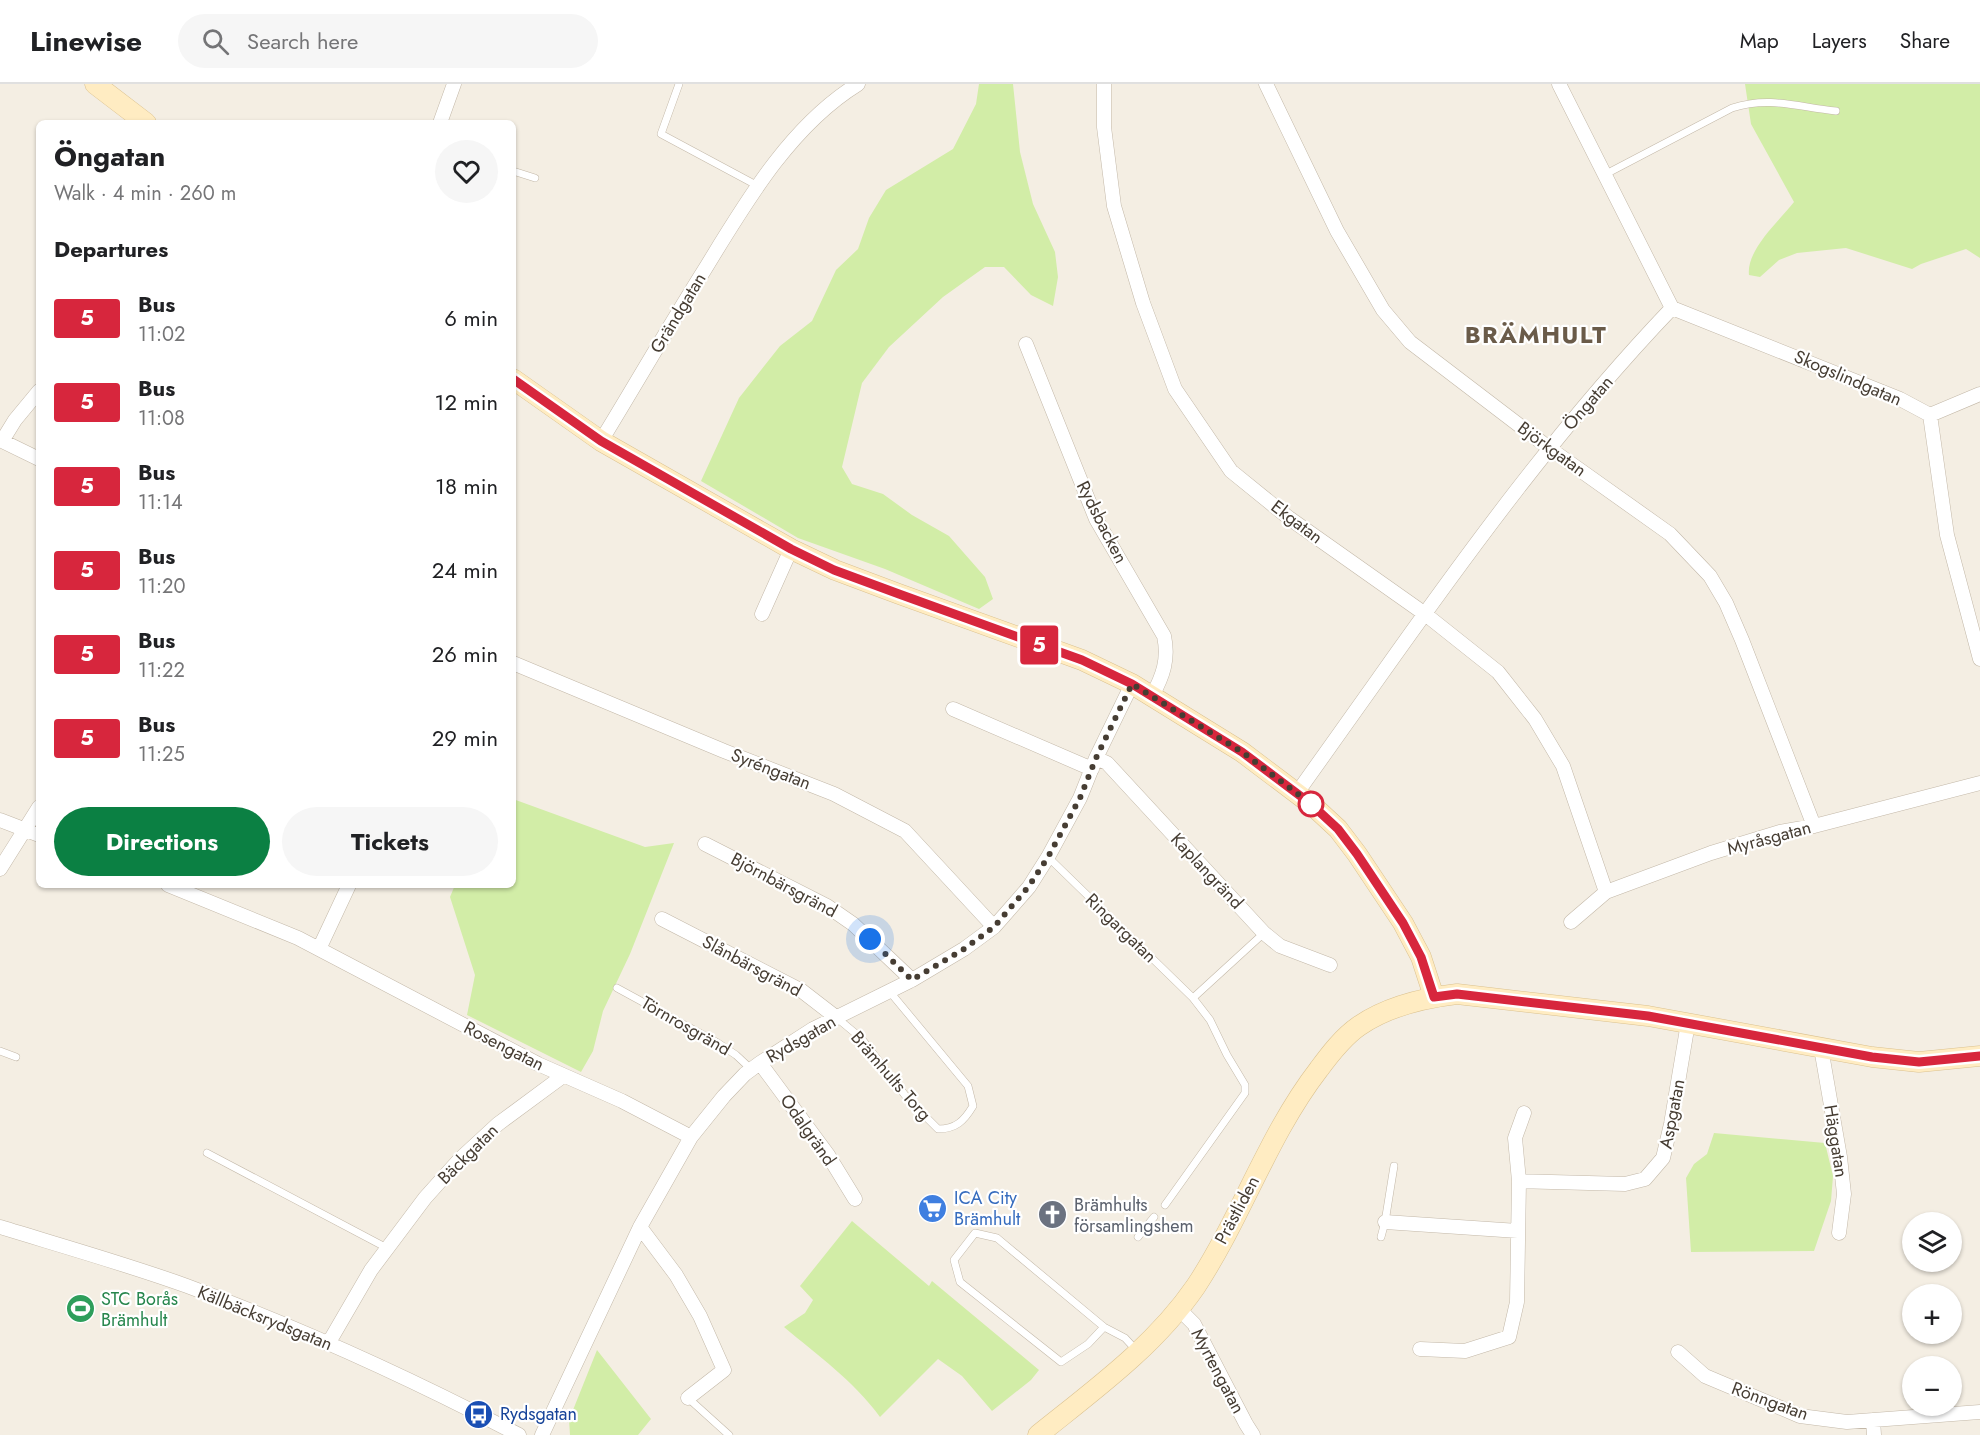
<!DOCTYPE html>
<html lang="en">
<head>
<meta charset="utf-8">
<style>
  :root { --surface:#fff; --page:#f6f6f6; --text:#202124; --muted:#757577; --line:#e0e0e0; --accent:#0b8043 }
  body { margin:0; font-family:Jost,sans-serif; background:var(--page); color:var(--text); height:100vh; display:flex; flex-direction:column; font-size:22px; white-space:nowrap }
  * { box-sizing:border-box; margin:0 }
  p { font-size:20px; color:var(--muted) }
  .icon { flex:none; width:33px; height:33px; fill:none; stroke:currentColor; stroke-width:2; stroke-linecap:round; stroke-linejoin:round }
  .map { position:relative; flex:1; overflow:hidden }
  .panel { position:absolute; left:36px; top:36px; width:480px; height:768px; display:flex; flex-direction:column; background:var(--surface); border-radius:9px; box-shadow:0 2px 4px #0004 }
  .panel>* { flex:none }
  .badge { padding:0 12px; border-radius:4px; font-size:21px; line-height:39px }
  .fabs { position:absolute; left:1902px; top:1128px; display:grid; gap:12px }
  .fabs a { display:grid; place-items:center; width:60px; height:60px; border-radius:50%; background:var(--surface); box-shadow:0 2px 4px #0004; font-size:30px }
  .you { position:absolute; width:30px; height:30px; margin:-15px; border:4px solid #fff; border-radius:50%; background:#1a73e8; box-shadow:0 0 0 9px #1a73e833 }
  .map>.badge { position:absolute; translate:-50% -50%; box-shadow:0 0 0 3px #fff }
  h2 { padding:0 18px; font-size:22px; line-height:54px }
  .round { display:grid; place-items:center; flex:none; width:63px; height:63px; border-radius:32px; background:var(--page) }
  .summary { display:flex; align-items:center; justify-content:space-between; height:102px; padding:0 18px }
  h1 { font-size:28px; font-weight:700; line-height:45px }
  .action { display:flex; gap:12px; margin-top:auto; padding:12px 18px }
  .action a { flex:1; height:69px; border-radius:36px; background:var(--accent); color:#fff; font-size:24px; font-weight:700; line-height:69px; text-align:center }
  .action a+a { background:var(--page); color:var(--text) }
  ul { padding:0; list-style:none }
  li { display:flex; align-items:center; gap:18px; height:84px; padding:0 18px }
  li div { flex:1 }
  li b { display:block; font-size:22px }
  li em { font-style:normal }
  li .badge { min-width:66px; font-weight:700; text-align:center }
  header { display:flex; align-items:center; gap:36px; box-sizing:border-box; height:84px; padding:0 30px; background:var(--surface); border-bottom:2px solid var(--line) }
  header strong { font-size:28px }
  nav { display:flex; gap:33px; margin-inline-start:auto; font-size:21px }
  .search { width:420px; height:54px; background:var(--page); display:flex; align-items:center; gap:15px; box-sizing:border-box; padding:0 21px; border-radius:33px; color:var(--muted); font-size:22px }
  .map>svg:first-child { display:block }
  .green { fill:#d2eda7 }
  .lines { fill:none; stroke-linecap:round; stroke-linejoin:round }
  .lane-casing { stroke:#c3b8a8; stroke-width:8 }
  .street-casing { stroke:#c3b8a8; stroke-width:15 }
  .secondary-casing { stroke:#dbc290; stroke-width:21 }
  .lane { stroke:#fff; stroke-width:7 }
  .street { stroke:#fff; stroke-width:14 }
  .secondary { stroke:#ffecc2; stroke-width:20 }
  .line-casing { stroke:#fff; stroke-width:14 }
  .line { stroke:#d7263d; stroke-width:9 }
  .walk { stroke:#463d33; stroke-width:6; stroke-dasharray:0 10.8 }
  .stop-dot { fill:#fff; stroke:#d7263d; stroke-width:3 }
  .labels { text-anchor:middle; dominant-baseline:central; stroke-width:4.5; stroke-linejoin:round; paint-order:stroke }
  .street-label { font-size:18px; fill:#463d33; stroke:#fff }
  .shop-label { font-size:18px; fill:#366cbe; stroke:#fff; text-anchor:start }
  .worship-label { font-size:18px; fill:#5b616d; stroke:#fff; text-anchor:start }
  .leisure-label { font-size:18px; fill:#27864d; stroke:#fff; text-anchor:start }
  .transit-label { font-size:18px; fill:#164399; stroke:#fff; text-anchor:start }
  .district-label { font-size:24px; font-weight:bold; letter-spacing:1.5px; fill:#6a5b49; stroke:#fff }
</style>
</head>
<body>
<header>
<strong>Linewise</strong>
<div class="search"><svg class="icon" aria-label="search" viewBox="0 0 24 24"><circle cx="10" cy="10" r="6"/><path d="M15 15l6 6"/></svg>Search here</div>
<nav><a>Map</a><a>Layers</a><a>Share</a></nav>
</header>
<div class="map">
<svg width="1980" height="1351" viewBox="0 0 1980 1351">
  <rect width="100%" height="100%" fill="#f4eee3"/>
  <path class="green" d="M979,0H1013L1020,68L1033,120L1055,168L1058,193L1053,222L1031,211L1004,183H985L943,213L889,263L862,299L842,383L852,400L883,410L912,431L949,452L985,493L993,515L979,525L885,485L798,454L701,397L739,314L780,262L812,237L836,186L858,165L869,134L886,106L953,65L976,20Z
    M1745,0H1980V174L1966,165L1921,180L1912,185L1846,164L1797,169L1779,176L1760,193L1749,191C1746,166 1779,137 1794,118L1751,40Z
    M513,715L645,763L674,759L630,870L603,927L593,967L581,988L467,931L475,891L450,813L455,801H513Z
    M1714,1049L1825,1059L1833,1092L1831,1117L1814,1167L1691,1168L1686,1094L1694,1080L1707,1070Z
    M852,1137L929,1202L932,1197L1039,1286L1031,1296L992,1327L962,1292L938,1275L880,1333C854,1297 817,1271 784,1243L805,1229L813,1216L800,1202Z
    M597,1266L651,1335L638,1351H570L569,1336Z"/>
  <g class="lines">
    <defs>
      <path id="lane" d="M679,0L661,50L758,102
        M513,87L535,94
        M1604,91L1732,24C1770,12 1797,23 1836,27
        M1048,773L1193,914L1264,849
        M617,904L718,959L736,971L751,985
        M837,934L861,954L908,1015L938,1045C956,1045 964,1037 973,1022L968,1002L890,908
        M0,967L16,973
        M207,1069L387,1164
        M1165,1121L1245,1009V1001L1227,971L1210,936L1193,914
        M1138,1153L1154,1133
        M1381,1153L1385,1138L1394,1082
        M1104,1243L1088,1260L1061,1278L960,1198L954,1176L975,1149L997,1154L1104,1243L1125,1254L1137,1267
        M688,1314L729,1351"/>
      <path id="street" d="M1104,0V43L1114,122L1143,219L1175,305L1231,387L1289,434L1425,530L1498,588L1535,635L1563,682L1606,808
        M1266,0L1337,147L1383,226L1410,258L1549,364L1670,450L1710,492L1726,519L1742,556L1814,742
        M1559,0L1672,224L1900,315L1930,331
        M440,39L454,0
        M1026,260L1096,435L1164,552C1169,575 1163,592 1152,612
        M1930,331L1947,451L1980,575
        M1930,331L1980,310
        M0,356L39,375
        M2,357L15,336L39,307
        M601,357C636,300 669,242 705,185C746,118 790,42 858,0
        M762,530L791,465
        M513,579L724,667L834,710L905,747L994,843
        M953,625L1092,685
        M1096,674L1107,679L1264,849L1280,862L1330,881
        M1297,709C1323,672 1350,635 1376,598C1468,468 1562,339 1672,224
        M0,736L39,751
        M705,760L827,822L853,840L912,896
        M0,785L39,723
        M168,801L298,854L538,980L622,1017L691,1053
        M662,835L802,907L837,934
        M1571,838L1606,808L1711,769L1780,748L1814,742L1980,699
        M319,865L349,801
        M1821,964L1840,1073L1844,1110L1839,1149
        M760,979L828,1071L855,1115
        M1519,1097L1625,1100L1645,1095L1663,1074L1671,1040L1688,939
        M1385,1138L1518,1147
        M0,1143C62,1162 126,1180 187,1202C300,1244 412,1295 519,1351
        M640,1143L676,1191L700,1232L724,1286L688,1314
        M1179,1225L1194,1240L1246,1340L1253,1351
        M328,1260L371,1186L425,1114L460,1075L498,1040L563,992
        M1420,1265L1465,1267L1509,1253L1517,1218L1519,1097L1515,1054L1524,1029
        M1678,1268L1705,1292L1800,1332L1847,1338L1980,1328
        M1873,1336L1874,1351
        M542,1351L640,1143L691,1053L724,1012L745,990L760,979L813,945L912,896L964,865L994,843L1029,803L1048,773L1080,714L1096,674L1132,600"/>
      <path id="secondary" d="M95,0L146,39
        M513,295L601,357L791,465L835,486L899,510L1082,576L1132,600L1242,668L1311,720L1338,745L1357,770L1403,839L1421,873L1434,913
        M1038,1351C1094,1306 1155,1262 1196,1202C1242,1132 1268,1051 1319,985C1330,970 1343,953 1359,942C1388,922 1423,914 1457,910L1648,932L1872,973L1919,978L1980,972"/>
    </defs>
    <use href="#lane" class="lane-casing"/>
    <use href="#street" class="street-casing"/>
    <use href="#secondary" class="secondary-casing"/>
    <use href="#lane" class="lane"/>
    <use href="#street" class="street"/>
    <use href="#secondary" class="secondary"/>
  </g>
  <g class="lines">
    <defs>
      <path id="line" d="M513,295L601,357L791,465L834,486L899,510L1082,576L1132,600L1242,668L1311,720L1338,745L1357,770L1403,839L1421,873L1434,913L1457,910L1648,932L1872,973L1919,978L1980,972"/>
    </defs>
    <use href="#line" class="line-casing"/>
    <use href="#line" class="line"/>
    <path class="walk" d="M870,855L912,896L964,865L994,843L1029,802L1048,773L1080,714L1096,674L1132,600L1242,668L1311,720"/>
  </g>
  <defs>
    <symbol id="supermarket-disc" viewBox="-11 -11 22 22"><circle r="9.5" fill="#3f7fe0" stroke="#fff"/><path d="M-6-5.5h2.5l.6 2H6L4.5 2H-2.5L-4.4-4H-6ZM-1.5 3.2a1.3 1.3 0 1 0 .1 0ZM3 3.2a1.3 1.3 0 1 0 .1 0Z" fill="#fff"/></symbol>
    <symbol id="church-disc" viewBox="-11 -11 22 22"><circle r="9.5" fill="#6b7280" stroke="#fff"/><path d="M-1.2-6h2.4v3.5h3.3v2.4h-3.3V6h-2.4V-.1h-3.3v-2.4h3.3Z" fill="#fff"/></symbol>
    <symbol id="stadium-disc" viewBox="-11 -11 22 22"><circle r="9.5" fill="#2e9e5b" stroke="#fff"/><path d="M0-5a6.5 5 0 1 0 0 10a6.5 5 0 1 0 0-10ZM-3.5-1.8h7v3.6h-7Z" fill="#fff"/></symbol>
    <symbol id="bus-disc" viewBox="-11 -11 22 22"><circle r="9.5" fill="#1a4fb4" stroke="#fff"/><path d="M-5-6H5V4H4V6H2V4H-2V6H-4V4H-5ZM-3.5-4V0h7V-4ZM-3.5 1.2v1.5H-2V1.2ZM2 1.2v1.5H3.5V1.2Z" fill="#fff"/></symbol>
  </defs>
  <g fill-rule="evenodd">
    <use href="#supermarket-disc" x="916" y="1108" width="33" height="33"/>
    <use href="#church-disc" x="1036" y="1114" width="33" height="33"/>
    <use href="#stadium-disc" x="64" y="1208" width="33" height="33"/>
    <use href="#bus-disc" x="462" y="1314" width="33" height="33"/>
  </g>
  <circle class="stop-dot" cx="1311" cy="720" r="12"/>
  <g class="labels">
    <g class="street-label">
      <text transform="translate(678 229) rotate(-59)">Grändgatan</text>
      <text transform="translate(1848 294) rotate(23)">Skogslindgatan</text>
      <text transform="translate(1588 319) rotate(-49)">Öngatan</text>
      <text transform="translate(1552 365) rotate(36)">Björkgatan</text>
      <text transform="translate(1102 438) rotate(63)">Rydsbacken</text>
      <text transform="translate(1297 438) rotate(37)">Ekgatan</text>
      <text transform="translate(771 685) rotate(21)">Syréngatan</text>
      <text transform="translate(1769 754) rotate(-15)">Myråsgatan</text>
      <text transform="translate(1207 787) rotate(47)">Kaplangränd</text>
      <text transform="translate(784 801) rotate(28)">Björnbärsgränd</text>
      <text transform="translate(1121 844) rotate(44)">Ringargatan</text>
      <text transform="translate(752 882) rotate(28)">Slånbärsgränd</text>
      <text transform="translate(686 942) rotate(30)">Törnrosgränd</text>
      <text transform="translate(801 955) rotate(-30)">Rydsgatan</text>
      <text transform="translate(504 962) rotate(27)">Rosengatan</text>
      <text transform="translate(891 992) rotate(49)">Brämhults Torg</text>
      <text transform="translate(1672 1030) rotate(-79)">Aspgatan</text>
      <text transform="translate(808 1046) rotate(55)">Odalgränd</text>
      <text transform="translate(1836 1057) rotate(81)">Häggatan</text>
      <text transform="translate(468 1070) rotate(-45)">Bäckgatan</text>
      <text transform="translate(1237 1126) rotate(-62)">Prästliden</text>
      <text transform="translate(265 1234) rotate(22)">Källbäcksrydsgatan</text>
      <text transform="translate(1218 1287) rotate(62)">Myrtengatan</text>
      <text transform="translate(1770 1317) rotate(20)">Rönngatan</text>
    </g>
    <g class="shop-label">
      <text x="954" y="1114">ICA City<tspan x="954" dy="21">Brämhult</tspan></text>
    </g>
    <g class="worship-label">
      <text x="1074" y="1121">Brämhults<tspan x="1074" dy="21">församlingshem</tspan></text>
    </g>
    <g class="leisure-label">
      <text x="101" y="1215">STC Borås<tspan x="101" dy="21">Brämhult</tspan></text>
    </g>
    <g class="transit-label">
      <text x="500" y="1330">Rydsgatan</text>
    </g>
    <g class="district-label">
      <text x="1536" y="250">BRÄMHULT</text>
    </g>
  </g>
</svg>
<div class="fabs">
<a><svg class="icon" aria-label="layers" viewBox="0 0 24 24"><path d="M12 4l9 5-9 5-9-5zM3 14l9 5 9-5"/></svg></a>
<a>+</a>
<a>−</a>
</div>
<div class="you" style="left:870px;top:855px"></div>
<b class="badge" style="left:1039px;top:561px;background:#d7263d;color:#fff">5</b>
<section class="panel">
<div class="summary"><div><h1>Öngatan</h1><p>Walk · 4 min · 260 m</p></div><a class="round"><svg class="icon" aria-label="heart" viewBox="0 0 24 24"><path d="M12 20l-8-8c-3-5 5-10 8-4 3-6 11-1 8 4z"/></svg></a></div>
<h2>Departures</h2>
<ul>
<li><span class="badge" style="background:#d7263d;color:#fff">5</span><div><b>Bus</b><p>11:02</p></div><em>6 min</em></li>
<li><span class="badge" style="background:#d7263d;color:#fff">5</span><div><b>Bus</b><p>11:08</p></div><em>12 min</em></li>
<li><span class="badge" style="background:#d7263d;color:#fff">5</span><div><b>Bus</b><p>11:14</p></div><em>18 min</em></li>
<li><span class="badge" style="background:#d7263d;color:#fff">5</span><div><b>Bus</b><p>11:20</p></div><em>24 min</em></li>
<li><span class="badge" style="background:#d7263d;color:#fff">5</span><div><b>Bus</b><p>11:22</p></div><em>26 min</em></li>
<li><span class="badge" style="background:#d7263d;color:#fff">5</span><div><b>Bus</b><p>11:25</p></div><em>29 min</em></li>
</ul>
<div class="action"><a>Directions</a><a>Tickets</a></div>
</section>
</div>
</body>
</html>
